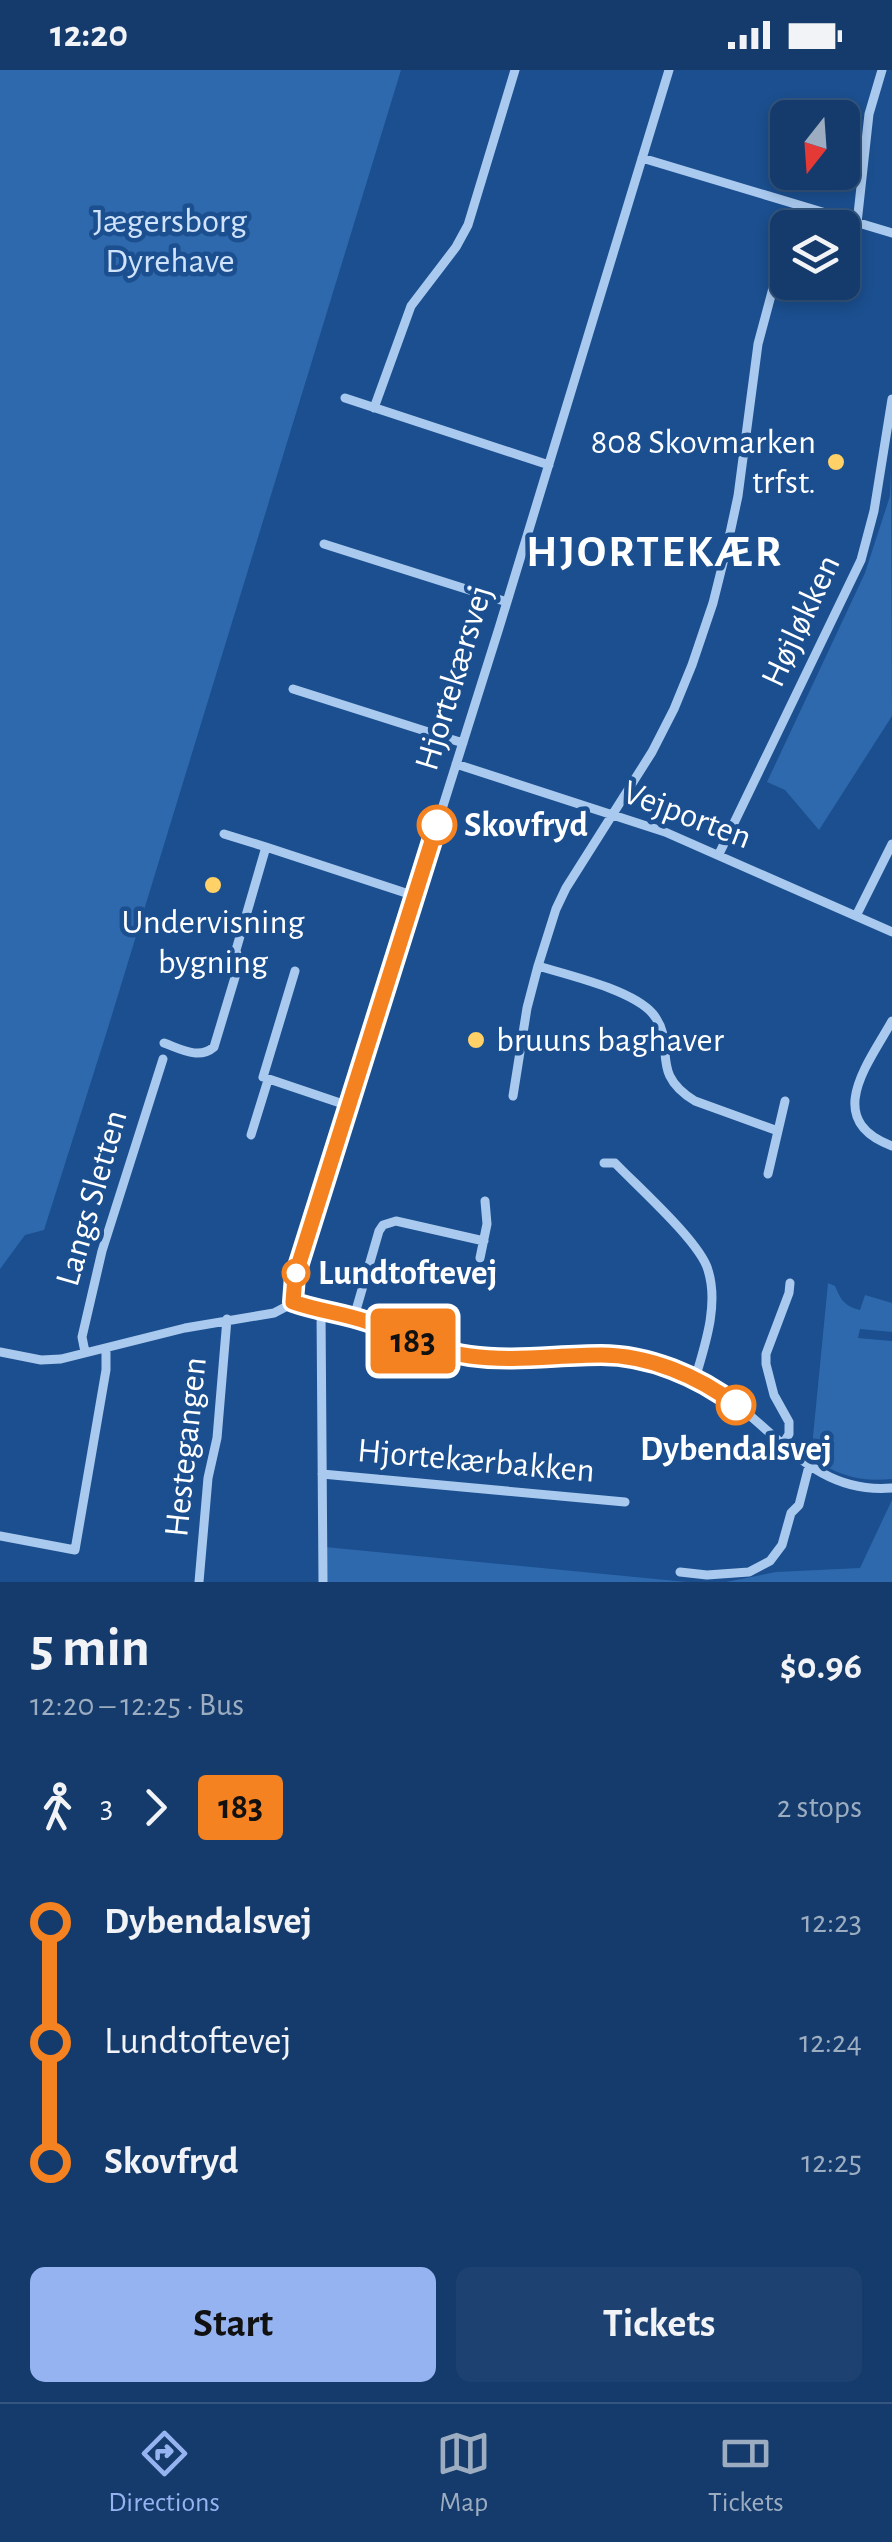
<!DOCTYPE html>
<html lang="en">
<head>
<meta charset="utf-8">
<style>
  :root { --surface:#143b6b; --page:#1d4271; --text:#f1f3f6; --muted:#9dadc1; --line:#33557e; --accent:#95b2f1 }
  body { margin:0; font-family:"Alegreya Sans",sans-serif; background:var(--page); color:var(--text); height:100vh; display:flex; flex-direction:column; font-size:38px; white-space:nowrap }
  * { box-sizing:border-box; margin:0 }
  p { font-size:32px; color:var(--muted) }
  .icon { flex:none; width:55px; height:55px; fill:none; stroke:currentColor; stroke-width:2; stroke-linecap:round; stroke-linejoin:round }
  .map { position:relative; height:1512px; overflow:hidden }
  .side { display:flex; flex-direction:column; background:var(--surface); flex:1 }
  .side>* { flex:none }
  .badge { padding:0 20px; border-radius:8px; font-size:35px; line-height:65px }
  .needle { width:65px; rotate:197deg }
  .controls { position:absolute; left:770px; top:30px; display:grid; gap:20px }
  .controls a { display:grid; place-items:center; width:90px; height:90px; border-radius:15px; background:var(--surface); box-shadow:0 5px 15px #0003,0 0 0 2px var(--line); font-size:50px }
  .map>.badge { position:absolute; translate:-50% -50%; box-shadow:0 0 0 5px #fff }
  .legs { display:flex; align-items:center; gap:15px; height:110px; padding:0 30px; font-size:32px }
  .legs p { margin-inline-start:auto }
  .headline { display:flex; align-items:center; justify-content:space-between; height:170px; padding:0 30px }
  h1 { font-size:55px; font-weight:700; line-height:75px }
  .button { display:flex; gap:20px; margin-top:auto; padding:20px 30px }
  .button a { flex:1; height:115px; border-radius:15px; background:var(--accent); color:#111; font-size:40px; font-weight:700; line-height:115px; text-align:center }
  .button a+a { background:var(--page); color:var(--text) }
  ul { padding:0 30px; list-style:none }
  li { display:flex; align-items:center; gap:35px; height:120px; font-size:38px }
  li i { display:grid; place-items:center; width:15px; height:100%; margin:0 12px; background:currentColor }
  li i::after { content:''; width:25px; height:25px; margin:-12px; border:8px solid; border-radius:50%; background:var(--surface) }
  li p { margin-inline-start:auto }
  li:first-child i { background:linear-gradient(#0000 50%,currentColor 0) }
  li:last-child i { background:linear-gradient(currentColor 50%,#0000 0) }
  .status { display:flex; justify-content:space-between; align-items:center; height:70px; padding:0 50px; background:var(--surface); direction:ltr }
  .status svg { height:28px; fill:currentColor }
  .tab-bar { display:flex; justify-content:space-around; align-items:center; height:140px; border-top:2px solid var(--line); background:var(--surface); font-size:28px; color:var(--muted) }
  .tab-bar a { display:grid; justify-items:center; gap:5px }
  .tab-bar .current { color:var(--accent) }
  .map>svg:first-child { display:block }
  .green { fill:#2e69ad }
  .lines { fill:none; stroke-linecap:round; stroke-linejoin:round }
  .street { stroke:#a9c9ee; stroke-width:9 }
  .line-1-casing { stroke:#fff; stroke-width:22 }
  .line-1 { stroke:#f58220; stroke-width:15 }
  .poi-dot { fill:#ffd166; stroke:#1b4f8f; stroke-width:4 }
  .stop-1-dot { fill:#fff; stroke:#f58220; stroke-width:5 }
  .labels { text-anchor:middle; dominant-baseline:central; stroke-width:9; stroke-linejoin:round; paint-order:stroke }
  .park-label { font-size:35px; fill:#cfe3fa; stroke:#1b4f8f }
  .poi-label { font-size:35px; fill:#fff; stroke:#1b4f8f; text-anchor:end }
  .street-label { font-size:35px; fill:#fff; stroke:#1b4f8f }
  .stop-label { font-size:35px; font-weight:bold; fill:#fff; stroke:#1b4f8f; text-anchor:start }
  .district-label { font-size:45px; font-weight:bold; letter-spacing:2.5px; fill:#fff; stroke:#1b4f8f }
</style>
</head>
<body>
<div class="status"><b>12:20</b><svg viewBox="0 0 49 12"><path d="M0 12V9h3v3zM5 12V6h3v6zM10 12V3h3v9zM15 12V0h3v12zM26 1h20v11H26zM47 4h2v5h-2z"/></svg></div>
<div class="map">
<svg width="892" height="1512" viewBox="0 0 892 1512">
  <rect width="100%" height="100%" fill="#1b4f8f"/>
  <path class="green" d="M0,0H401L107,961L44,1160L25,1165L0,1199Z
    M891,399L892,646L819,760L785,720L767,712L865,503L890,426Z
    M828,1213L835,1216C841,1230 844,1236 860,1240L865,1225L892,1233V1262L860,1259L858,1268L892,1271V1409C860,1412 838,1406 811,1387Z
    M892,1430V1512H726L776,1502L860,1498Z
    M325,1477L687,1512H327Z"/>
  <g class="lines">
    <path class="street" d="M642,88L892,163
      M857,153L869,44L882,0
      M789,158L795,134
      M345,328L549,395
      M374,338L411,236L456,177L468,155L515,0
      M324,474L507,532
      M293,619L463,673
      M456,694L665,762L892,862
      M224,764L266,777
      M719,784L861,490L874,441L892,329
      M856,846L892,774
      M538,896C568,905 633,920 653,944C678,975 647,1002 695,1031L778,1061
      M295,901L263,1007L349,1036
      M892,951C868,994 822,1050 892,1076
      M164,973C181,979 199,990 214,977L239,894L236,880L266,777L415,826
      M513,1026L527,938L538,896L556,839L566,818L652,682L674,639L692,595L713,533L727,477L738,426L758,274L788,162
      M251,1065L268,1010
      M604,1093H615C638,1117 700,1172 708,1200C719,1235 705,1275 695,1309
      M768,1104L785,1031
      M480,1188L487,1154L485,1131
      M293,1233L295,1206L499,558L669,0
      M321,1240L323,1512
      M354,1247L379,1161L383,1155L396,1151L484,1171
      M0,1282L41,1290L61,1289L185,1258L274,1243L293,1233C317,1241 343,1243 367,1252C404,1264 435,1283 475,1287C523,1292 571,1281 619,1286C644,1289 669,1298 692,1308C767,1338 801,1426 892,1418
      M85,1282L82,1267L102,1181L163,989
      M783,1374L789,1364V1352L774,1325L766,1294V1284L789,1223L790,1213
      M322,1404L625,1432
      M0,1466L75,1480L106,1300V1278
      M680,1502L707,1505L749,1502L770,1491L782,1475L791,1443L799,1435L809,1396
      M199,1512L208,1408L217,1368L227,1249"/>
  </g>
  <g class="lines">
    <defs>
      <path id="line-1" d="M437,755L295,1206L293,1232C318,1241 343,1243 368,1252C403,1264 433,1281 470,1286C513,1292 557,1285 601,1285C648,1285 699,1306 736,1335"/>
    </defs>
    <use href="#line-1" class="line-1-casing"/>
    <use href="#line-1" class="line-1"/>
  </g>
  <g class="poi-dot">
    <circle cx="836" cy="392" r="10"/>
    <circle cx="213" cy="815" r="10"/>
    <circle cx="476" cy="970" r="10"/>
  </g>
  <g class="stop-1-dot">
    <circle cx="437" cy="755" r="18"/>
    <circle cx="296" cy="1203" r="12"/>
    <circle cx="736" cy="1335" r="18"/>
  </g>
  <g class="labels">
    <g class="park-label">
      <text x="170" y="151">Jægersborg<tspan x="170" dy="40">Dyrehave</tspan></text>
    </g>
    <g class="poi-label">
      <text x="816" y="372">808 Skovmarken<tspan x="816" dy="40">trfst.</tspan></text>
      <text x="213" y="852" text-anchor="middle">Undervisning<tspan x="213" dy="40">bygning</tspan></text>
      <text x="496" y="970" text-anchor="start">bruuns baghaver</text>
    </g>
    <g class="street-label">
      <text transform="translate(801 551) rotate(-65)">Højløkken</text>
      <text transform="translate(454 608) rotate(-73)">Hjortekærsvej</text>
      <text transform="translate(687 745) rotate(21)">Vejporten</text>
      <text transform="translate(92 1128) rotate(-74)">Langs Sletten</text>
      <text transform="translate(186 1377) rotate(-84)">Hestegangen</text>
      <text transform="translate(476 1391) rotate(5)">Hjortekærbakken</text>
    </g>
    <g class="stop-label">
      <text x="464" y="755">Skovfryd</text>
      <text x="318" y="1203">Lundtoftevej</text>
      <text x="736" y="1379" text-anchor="middle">Dybendalsvej</text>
    </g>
    <g class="district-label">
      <text x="655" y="482">HJORTEKÆR</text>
    </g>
  </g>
</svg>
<div class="controls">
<a><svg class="needle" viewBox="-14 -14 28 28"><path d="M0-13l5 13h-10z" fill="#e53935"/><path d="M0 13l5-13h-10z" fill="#9dadc1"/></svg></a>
<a><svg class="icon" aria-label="layers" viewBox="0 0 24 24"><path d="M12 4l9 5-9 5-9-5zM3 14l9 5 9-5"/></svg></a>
</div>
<b class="badge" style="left:413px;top:1271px;background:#f58220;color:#111">183</b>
</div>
<section class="side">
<div class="headline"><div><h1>5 min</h1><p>12:20 – 12:25 · Bus</p></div><b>$0.96</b></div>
<div class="legs"><svg class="icon" aria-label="walk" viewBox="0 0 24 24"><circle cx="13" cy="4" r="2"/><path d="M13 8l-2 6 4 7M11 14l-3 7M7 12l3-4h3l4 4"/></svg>3<svg class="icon" aria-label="forward" viewBox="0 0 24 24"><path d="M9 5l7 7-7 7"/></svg><b class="badge" style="background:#f58220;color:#111">183</b><p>2 stops</p></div>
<ul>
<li><i style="color:#f58220"></i><b>Dybendalsvej</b><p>12:23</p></li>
<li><i style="color:#f58220"></i><span>Lundtoftevej</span><p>12:24</p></li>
<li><i style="color:#f58220"></i><b>Skovfryd</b><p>12:25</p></li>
</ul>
<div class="button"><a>Start</a><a>Tickets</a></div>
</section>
<nav class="tab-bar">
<a class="current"><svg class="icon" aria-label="directions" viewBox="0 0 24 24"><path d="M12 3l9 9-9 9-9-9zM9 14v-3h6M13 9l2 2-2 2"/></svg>Directions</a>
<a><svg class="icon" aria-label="map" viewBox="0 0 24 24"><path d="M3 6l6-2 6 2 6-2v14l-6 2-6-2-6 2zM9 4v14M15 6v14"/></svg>Map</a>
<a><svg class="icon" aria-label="tickets" viewBox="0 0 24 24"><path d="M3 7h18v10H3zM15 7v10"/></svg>Tickets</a>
</nav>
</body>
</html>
